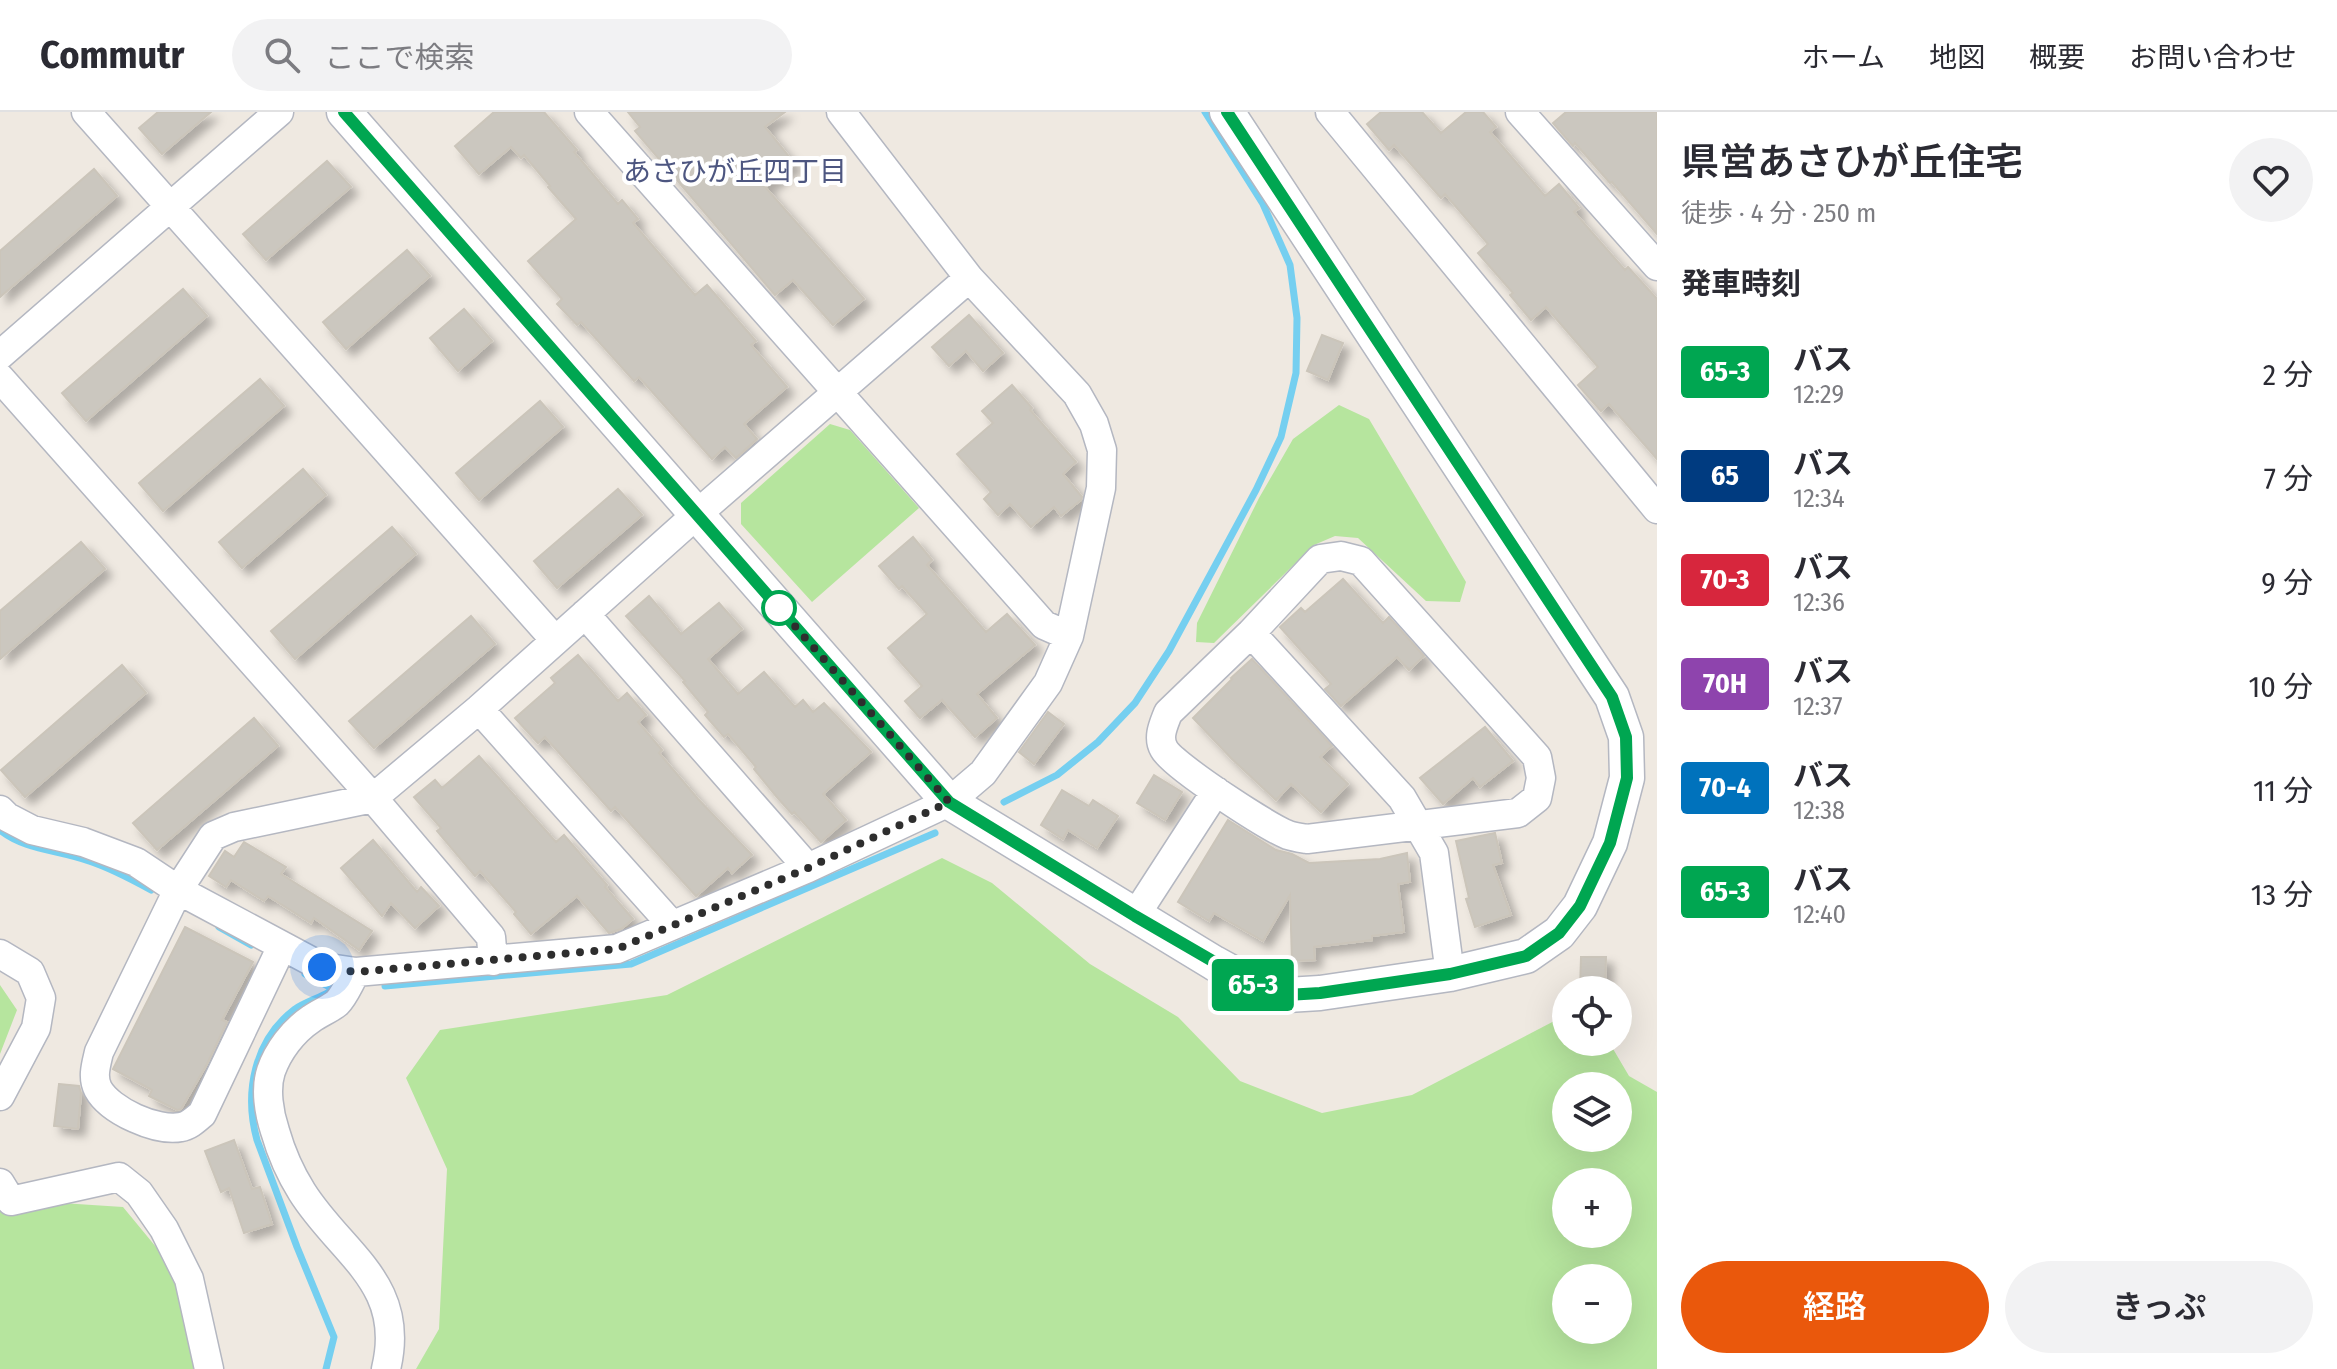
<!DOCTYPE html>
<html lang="ja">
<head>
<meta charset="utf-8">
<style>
  :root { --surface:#fff; --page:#f2f2f3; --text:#2b2b33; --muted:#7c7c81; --line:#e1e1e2; --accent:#ea580c }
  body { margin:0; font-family:"Fira Sans Condensed","Noto Sans JP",sans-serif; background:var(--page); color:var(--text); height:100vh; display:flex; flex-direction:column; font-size:30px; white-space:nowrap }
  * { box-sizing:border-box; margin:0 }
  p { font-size:26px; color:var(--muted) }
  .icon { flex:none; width:44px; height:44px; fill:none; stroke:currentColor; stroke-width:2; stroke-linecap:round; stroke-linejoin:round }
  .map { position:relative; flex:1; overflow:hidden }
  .sheet { display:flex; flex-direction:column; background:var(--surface); width:680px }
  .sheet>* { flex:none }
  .badge { padding:0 16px; border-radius:6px; font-size:28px; line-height:52px }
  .controls { position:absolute; left:1552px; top:864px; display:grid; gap:16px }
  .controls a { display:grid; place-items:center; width:80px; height:80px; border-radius:50%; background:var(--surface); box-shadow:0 8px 32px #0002; font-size:40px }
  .you { position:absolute; width:40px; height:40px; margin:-20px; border:6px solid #fff; border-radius:50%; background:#1a73e8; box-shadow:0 0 0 12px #1a73e833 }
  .map>.badge { position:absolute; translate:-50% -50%; box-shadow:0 0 0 4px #fff }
  h2 { padding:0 24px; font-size:30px; line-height:72px }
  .round { display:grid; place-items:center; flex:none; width:84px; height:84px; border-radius:42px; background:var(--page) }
  .headline { display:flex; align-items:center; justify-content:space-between; height:136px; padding:0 24px }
  h1 { font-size:38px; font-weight:600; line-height:60px }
  .button { display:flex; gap:16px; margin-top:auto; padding:16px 24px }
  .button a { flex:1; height:92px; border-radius:48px; background:var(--accent); color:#fff; font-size:32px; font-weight:600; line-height:92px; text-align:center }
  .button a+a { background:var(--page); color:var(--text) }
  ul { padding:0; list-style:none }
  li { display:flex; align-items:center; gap:24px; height:104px; padding:0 24px }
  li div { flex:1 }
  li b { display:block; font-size:30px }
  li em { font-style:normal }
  li .badge { min-width:88px; font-weight:700; text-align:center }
  header { display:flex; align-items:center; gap:48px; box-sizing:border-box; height:112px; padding:0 40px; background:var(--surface); border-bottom:2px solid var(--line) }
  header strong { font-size:38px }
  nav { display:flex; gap:44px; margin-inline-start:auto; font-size:28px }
  .search { width:560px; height:72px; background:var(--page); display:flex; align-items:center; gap:20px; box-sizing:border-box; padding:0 28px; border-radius:44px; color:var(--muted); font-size:30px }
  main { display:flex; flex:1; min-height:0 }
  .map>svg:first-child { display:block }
  .green { fill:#b6e59e; fill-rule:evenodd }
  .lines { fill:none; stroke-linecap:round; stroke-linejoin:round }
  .stream { stroke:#75cff0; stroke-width:7 }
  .building { fill:#cbc7bf; stroke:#cbc5ba; stroke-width:2; filter:url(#shadow) }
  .minor-casing { stroke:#b4b7c1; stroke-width:31 }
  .tertiary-casing { stroke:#b4b7c1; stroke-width:37 }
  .minor { stroke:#fff; stroke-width:28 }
  .tertiary { stroke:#fff; stroke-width:34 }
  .line-casing { stroke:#fff; stroke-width:18 }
  .line { stroke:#00a651; stroke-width:12 }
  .walk { stroke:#2e2e2e; stroke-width:8; stroke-dasharray:0 14.4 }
  .stop-dot { fill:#fff; stroke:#00a651; stroke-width:4 }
  .labels { text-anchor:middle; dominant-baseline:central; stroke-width:8; stroke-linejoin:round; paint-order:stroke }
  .neighbourhood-label { font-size:28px; fill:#4d5680; stroke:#fff }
</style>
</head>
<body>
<header>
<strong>Commutr</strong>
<div class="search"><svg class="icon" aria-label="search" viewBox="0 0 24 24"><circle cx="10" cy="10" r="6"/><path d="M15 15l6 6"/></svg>ここで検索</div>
<nav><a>ホーム</a><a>地図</a><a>概要</a><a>お問い合わせ</a></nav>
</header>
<main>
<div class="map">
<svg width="1657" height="1257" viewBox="0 0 1657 1257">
  <defs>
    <filter id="shadow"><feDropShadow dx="7" dy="7" stdDeviation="4" flood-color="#0004"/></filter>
  </defs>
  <rect width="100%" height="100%" fill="#efe9e1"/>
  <path class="green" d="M1339,293L1369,307L1466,470L1460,490L1426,489L1358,426L1335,424L1314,433L1214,531L1196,530L1197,511L1259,386L1293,327Z
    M830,312L850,318L919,396L812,490L741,412V391Z
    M942,746L992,771L1090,852L1178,905L1240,969L1322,1001L1412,983L1560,906L1566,907V930H1609L1629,964L1657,980V1257H416L439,1217L447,1057L406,966L440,918L667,883ZM1566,974H1618V1026H1566ZM1618,1070V1122H1566V1070ZM1618,1166V1218H1566V1166Z
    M0,873L17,898L0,942Z
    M0,1072L46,1090L123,1095L180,1164L196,1257H0Z"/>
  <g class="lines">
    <path class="stream" d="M1004,690L1057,663L1098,630L1135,591L1169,539L1256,378L1281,325L1296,261L1297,206L1290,153L1263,92L1205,0
      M0,718C24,738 60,738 89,749C110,756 131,767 151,778
      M219,815L251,833
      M305,862L335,878
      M385,874L631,852L935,721
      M326,1257L334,1225L297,1135L257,1028C244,981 254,928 295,897C305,890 319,886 329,880"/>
  </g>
  <path class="building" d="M158,0H211L162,42L139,16Z
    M494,0H544L577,38L574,40L618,92L622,88L638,107L633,111L695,183L707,173L756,229L751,233L787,275L744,312L757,327L736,346L725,335L712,347L639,265L634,269L581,210L577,213L557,192L562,187L528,149L576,107L548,75L550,74L524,43L521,46L511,35L479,62L455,34Z
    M628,0H785L765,15L795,52L765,75L864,187L833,213L793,168L775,183L635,19L640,15Z
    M1381,0H1422L1441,21L1466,0H1483L1496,15L1490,20L1545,84L1559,72L1579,96L1574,100L1625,158L1628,155L1657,187V347L1609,292L1601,299L1578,273L1598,255L1546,195L1531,208L1510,183L1513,181L1478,141L1488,132L1445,82L1441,86L1394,33L1389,38L1367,12Z
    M1566,0H1657V122L1612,70L1610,71L1575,31L1573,34L1553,11Z
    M327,49L351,75L266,148L243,122Z
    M94,57L117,84L0,185V139Z
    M407,138L430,164L346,237L323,210Z
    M183,177L207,204L86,309L62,281Z
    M464,197L492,229L458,259L430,226Z
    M969,203L1003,241L983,259L966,239L949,254L932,235Z
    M1322,223L1343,231L1328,268L1307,259Z
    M260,267L284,294L163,399L139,371Z
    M1012,273L1032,296L1030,298L1076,350L1063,362L1082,385L1081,388L1061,404L1054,395L1031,415L1010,392L998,403L984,387L991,380L957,342L993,311L982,299Z
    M540,289L563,315L479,388L456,361Z
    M303,357L326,383L242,456L219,430Z
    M618,377L642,403L557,476L534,449Z
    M392,415L416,442L295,547L271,519Z
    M913,425L932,448L927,453L986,520L1007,502L1035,533L977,582L997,606L975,625L942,588L920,606L905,589L922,574L888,536L927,502L902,474L899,477L879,454Z
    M81,430L105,457L0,547V499Z
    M1343,467L1383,511L1389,505L1424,544L1409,558L1397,545L1341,594L1325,577L1331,572L1280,515L1301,496L1305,500Z
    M649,484L681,522L719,491L742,517L708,547L738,582L764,560L795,595L803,588L813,600L824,591L871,640L823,682L846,708L821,730L794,700L792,702L776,684L754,657L756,655L728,622L724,625L705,603L708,600L683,570L685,569L626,504Z
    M471,504L495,532L374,636L349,609Z
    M578,543L618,589L627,581L646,603L638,610L662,638L659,641L698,687L752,743L732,761L728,756L696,784L615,695L611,699L545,625L538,631L515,606L555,571L551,566Z
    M1252,547L1332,634L1320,645L1348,672L1321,700L1291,672L1276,688L1232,647L1193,606L1232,567L1231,566Z
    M122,553L146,581L25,685L1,658Z
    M1048,600L1064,612L1034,652L1019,640Z
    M254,606L278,634L157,738L133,711Z
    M1485,615L1513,649L1480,675L1473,666L1443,692L1420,666Z
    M479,644L556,730L564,723L607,773L605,775L633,807L621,817L609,821L577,784L531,822L514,802L516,800L480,759L475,764L437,719L441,716L414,685L435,668L442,676Z
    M1154,663L1182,680L1165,708L1137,691Z
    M1062,678L1089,694L1093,688L1118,704L1097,736L1068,718L1063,727L1041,713Z
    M1228,708L1276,738L1292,742L1309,751L1380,747L1407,741L1410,770L1398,772L1404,820L1372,824V828L1314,835L1315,848L1292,849L1290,783L1263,829L1214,801L1209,809L1178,790Z
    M1495,721L1502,751L1493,753L1511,803L1475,815L1466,787L1469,786L1456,729Z
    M373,728L417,780L421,775L439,794L415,816L391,791L382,804L341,756Z
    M244,730L286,755L281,762L372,819L359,838L314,806L311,811L268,784L264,789L231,768L226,775L209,764L225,739L234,745Z
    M185,815L253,850L222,908L227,910L207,952L181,997L177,998L149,984L152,978L113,957Z
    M1581,845H1606L1605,878H1580Z
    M59,972L79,974L81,981L78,1017L54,1014Z
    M234,1028L252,1077L260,1075L272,1112L244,1121L229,1076L221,1080L205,1039Z"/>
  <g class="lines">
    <defs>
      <path id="minor" d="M86,0L555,528
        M589,0L1044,513L1069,524
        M1330,0L1657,397
        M1520,0L1657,154
        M0,243L279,0
        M0,266L373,686L491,825L493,849
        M1341,444L1361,449L1537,645L1541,666L1537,686L1518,701L1307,727C1301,726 1294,725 1288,723C1268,715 1173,654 1164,637C1157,625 1164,612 1168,601L1251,521L1320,447Z
        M585,502L808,756
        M1251,521L1402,686L1434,741L1450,862
        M479,597L672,813
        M0,698L7,705L32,718L83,730L136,750L178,778L322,855L356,860L617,837L808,756L949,690L983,661L1048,571L1069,524L1101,376L1102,338L1094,312L1077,282L969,166L841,0
        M1135,804L1216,679
        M282,834L202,1002C196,1007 189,1014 181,1015C157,1020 110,999 98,977C92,965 96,953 99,940L178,778L213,724L234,715L373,686L479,597L696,403L969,166
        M0,842L30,860L41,886L36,916L0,984
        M356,860C350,869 345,883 337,891C330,897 319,901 311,907C293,919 278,939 271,959C265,977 269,1001 275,1019C281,1040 290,1061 302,1080C341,1142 407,1171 386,1257
        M0,1071L11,1089L119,1065L139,1081L164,1117L189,1167L209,1257"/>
      <path id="tertiary" d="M344,0L949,690L1214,851L1254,873L1287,883L1320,881L1450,862L1526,844L1559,821L1580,794L1610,731L1627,666L1626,625L1612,585L1227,0"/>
    </defs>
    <use href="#minor" class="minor-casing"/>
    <use href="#tertiary" class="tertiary-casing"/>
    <use href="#minor" class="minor"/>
    <use href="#tertiary" class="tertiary"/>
  </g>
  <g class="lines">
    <defs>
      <path id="line" d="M344,0L949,690L1135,804L1254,873L1287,883L1320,881L1450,862L1526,844L1559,821L1580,794L1610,731L1627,666L1626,625L1612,585L1227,0"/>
    </defs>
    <use href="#line" class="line-casing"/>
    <use href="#line" class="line"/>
    <path class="walk" d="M322,855L356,860L617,837L808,756L949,690L779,496"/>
  </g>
  <circle class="stop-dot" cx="779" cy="496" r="16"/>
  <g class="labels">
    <g class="neighbourhood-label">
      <text x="735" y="59">あさひが丘四丁目</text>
    </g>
  </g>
</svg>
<div class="controls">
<a><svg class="icon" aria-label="locate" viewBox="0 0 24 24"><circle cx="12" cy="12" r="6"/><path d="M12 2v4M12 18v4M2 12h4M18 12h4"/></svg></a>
<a><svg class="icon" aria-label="layers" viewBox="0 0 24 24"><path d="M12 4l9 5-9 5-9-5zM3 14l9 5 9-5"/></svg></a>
<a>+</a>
<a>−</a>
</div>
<div class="you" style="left:322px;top:855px"></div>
<b class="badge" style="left:1253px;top:873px;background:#00a651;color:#fff">65-3</b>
</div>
<section class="sheet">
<div class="headline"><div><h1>県営あさひが丘住宅</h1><p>徒歩 · 4 分 · 250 m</p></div><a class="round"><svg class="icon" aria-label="heart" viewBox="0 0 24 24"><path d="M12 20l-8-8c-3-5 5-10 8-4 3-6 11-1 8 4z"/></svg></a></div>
<h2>発車時刻</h2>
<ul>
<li><span class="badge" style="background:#00a651;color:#fff">65-3</span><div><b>バス</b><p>12:29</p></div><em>2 分</em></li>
<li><span class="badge" style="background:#003b80;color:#fff">65</span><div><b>バス</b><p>12:34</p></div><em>7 分</em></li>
<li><span class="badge" style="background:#d7263d;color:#fff">70-3</span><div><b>バス</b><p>12:36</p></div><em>9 分</em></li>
<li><span class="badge" style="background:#8e44ad;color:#fff">70H</span><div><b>バス</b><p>12:37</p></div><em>10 分</em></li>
<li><span class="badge" style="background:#0072bc;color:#fff">70-4</span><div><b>バス</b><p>12:38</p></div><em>11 分</em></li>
<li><span class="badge" style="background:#00a651;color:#fff">65-3</span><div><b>バス</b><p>12:40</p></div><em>13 分</em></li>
</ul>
<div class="button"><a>経路</a><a>きっぷ</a></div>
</section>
</main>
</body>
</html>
